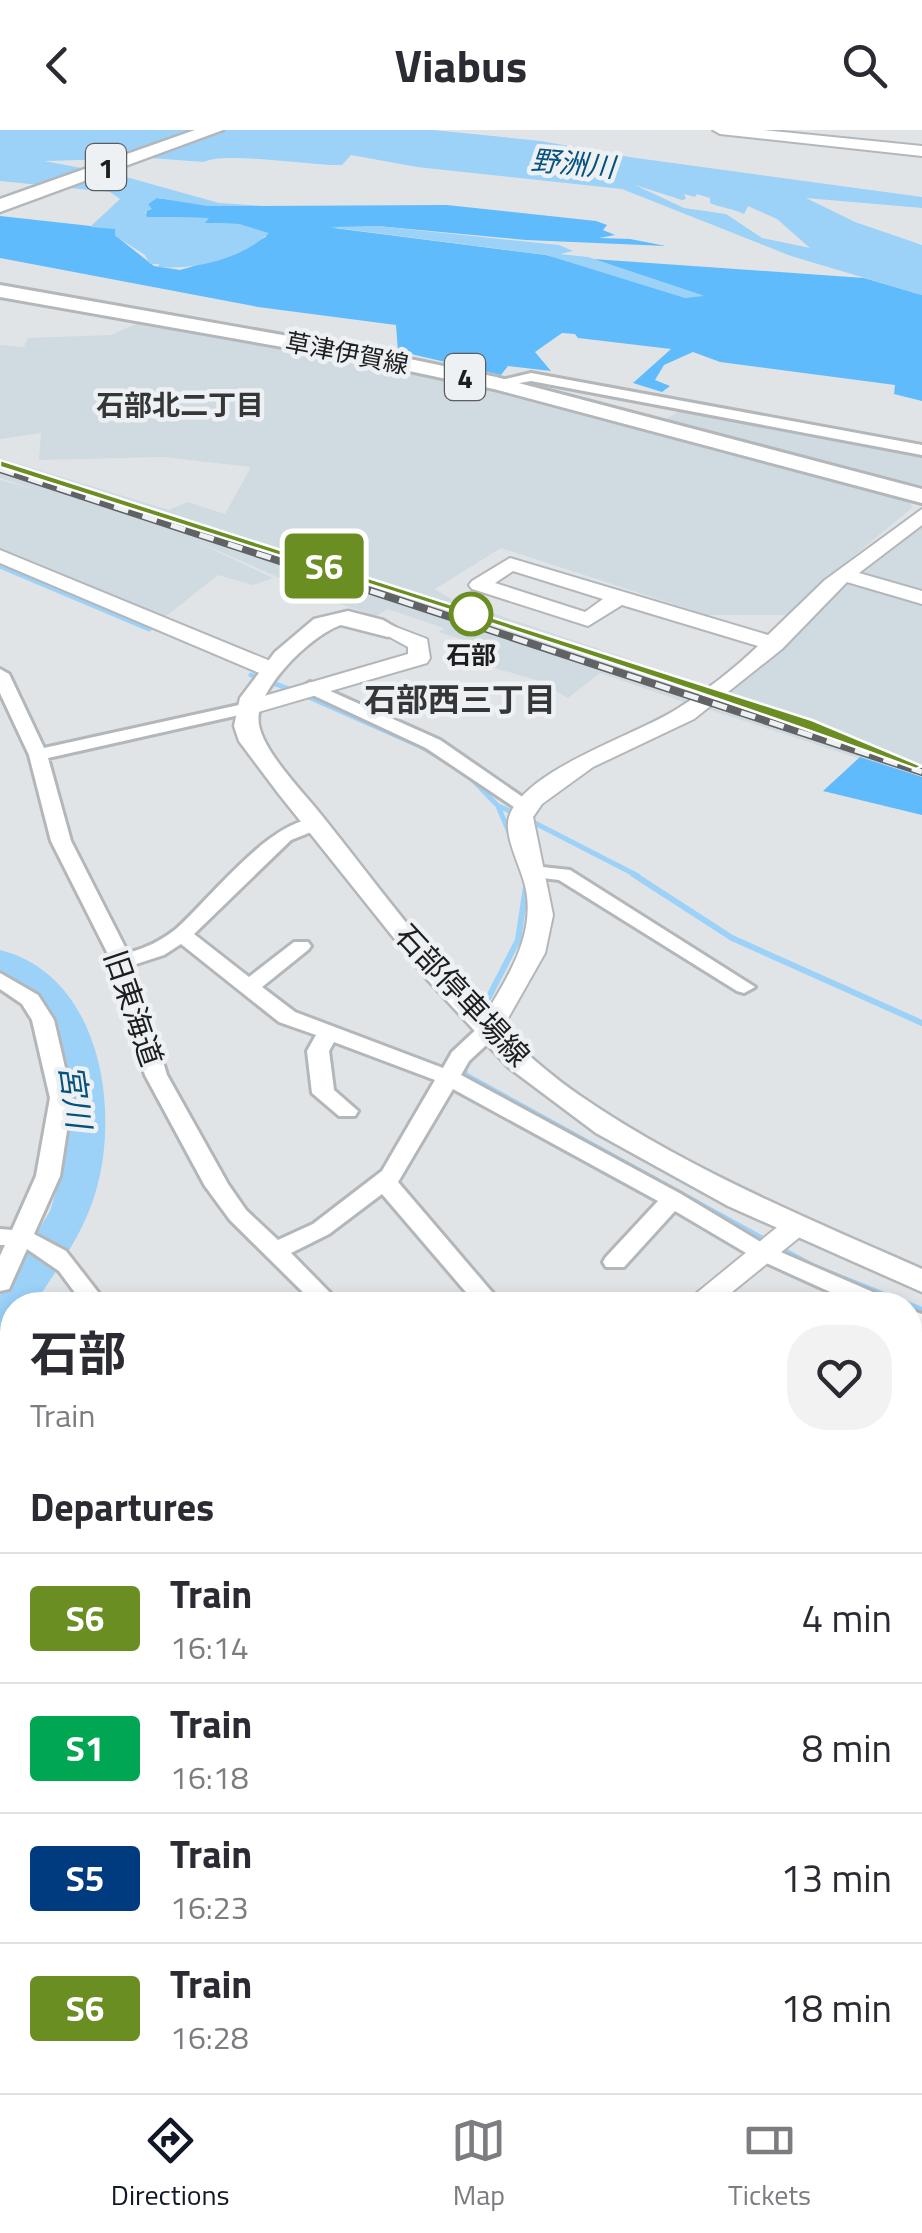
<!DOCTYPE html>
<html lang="en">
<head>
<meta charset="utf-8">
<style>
  :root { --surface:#fff; --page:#f2f2f3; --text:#2b2b33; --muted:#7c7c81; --line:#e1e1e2; --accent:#111827 }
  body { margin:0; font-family:"Titillium Web","Noto Sans JP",sans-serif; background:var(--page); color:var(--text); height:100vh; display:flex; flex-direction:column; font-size:38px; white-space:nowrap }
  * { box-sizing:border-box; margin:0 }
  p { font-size:32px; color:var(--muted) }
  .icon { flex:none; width:55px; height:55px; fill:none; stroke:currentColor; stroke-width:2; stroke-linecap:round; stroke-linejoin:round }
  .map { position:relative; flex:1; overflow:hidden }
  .panel { position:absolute; left:0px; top:1162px; width:922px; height:802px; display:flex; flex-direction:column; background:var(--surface); border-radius:40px 40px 0 0; box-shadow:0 5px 15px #0003 }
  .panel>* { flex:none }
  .badge { padding:0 20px; border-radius:8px; font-size:35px; line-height:65px }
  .map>.badge { position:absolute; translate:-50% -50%; box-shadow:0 0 0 5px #fff }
  h2 { padding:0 30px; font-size:38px; line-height:90px }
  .round { display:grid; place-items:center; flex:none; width:105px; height:105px; border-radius:40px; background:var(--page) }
  .overview { display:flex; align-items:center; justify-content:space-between; height:170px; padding:0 30px }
  h1 { font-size:48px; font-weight:700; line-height:75px }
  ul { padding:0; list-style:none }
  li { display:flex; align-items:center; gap:30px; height:130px; padding:0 30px; border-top:2px solid var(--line) }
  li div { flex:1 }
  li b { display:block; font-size:38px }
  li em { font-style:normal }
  li .badge { min-width:110px; font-weight:700; text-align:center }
  header { display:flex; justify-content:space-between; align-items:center; height:130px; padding:0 30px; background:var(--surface); font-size:45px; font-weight:700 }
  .menu { display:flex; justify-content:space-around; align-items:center; height:140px; border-top:2px solid var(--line); background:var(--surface); font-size:28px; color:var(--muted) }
  .menu a { display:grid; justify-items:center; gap:5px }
  .menu .selected { color:var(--accent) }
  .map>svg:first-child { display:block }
  .built { fill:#d0dae1 }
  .green { fill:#5fbbfb }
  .water { fill:#9cd1f8; fill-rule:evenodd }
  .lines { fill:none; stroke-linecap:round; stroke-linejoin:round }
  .stream-far1 { stroke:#9cd1f8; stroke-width:5 }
  .stream { stroke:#9cd1f8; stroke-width:6 }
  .river { fill:#9cd1f8; fill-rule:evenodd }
  .minor-casing { stroke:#b4b7ba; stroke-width:6 }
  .tertiary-casing { stroke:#b4b7ba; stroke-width:4 }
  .secondary-casing { stroke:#b4b7ba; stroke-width:5 }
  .primary-casing { stroke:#b4b7ba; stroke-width:6 }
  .trunk-casing { stroke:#b4b7ba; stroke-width:5 }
  .minor { fill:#fff; fill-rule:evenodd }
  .tertiary { fill:#fff; fill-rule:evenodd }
  .secondary { fill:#fff; fill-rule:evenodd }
  .primary { fill:#fff; fill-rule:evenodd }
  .trunk { fill:#fff; fill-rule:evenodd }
  .rail-casing { stroke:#606263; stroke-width:8 }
  .rail { stroke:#eef1f4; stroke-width:5; stroke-dasharray:15; stroke-linecap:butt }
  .line { fill:#6b8e23; stroke:#fff; stroke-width:2.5 }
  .stop-dot { fill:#fff; stroke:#6b8e23; stroke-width:5 }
  .labels { text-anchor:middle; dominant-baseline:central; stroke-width:9; stroke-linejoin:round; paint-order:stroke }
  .far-street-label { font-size:25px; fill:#1d1e1f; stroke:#eef1f4 }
  .far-stop-label { font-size:25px; font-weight:bold; fill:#1d1e1f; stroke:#eef1f4 }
  .far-water-label { font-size:28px; font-style:italic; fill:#05527c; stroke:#eef1f4 }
  .shield { fill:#eef1f4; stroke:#5c5d5f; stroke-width:2.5 }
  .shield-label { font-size:28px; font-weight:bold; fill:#1d1e1f }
  .far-neighbourhood-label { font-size:28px; font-weight:bold; fill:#343638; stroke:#eef1f4 }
  .street-label { font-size:30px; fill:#1d1e1f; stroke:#eef1f4 }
  .neighbourhood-label { font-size:32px; font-weight:bold; fill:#343638; stroke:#eef1f4 }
  .water-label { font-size:32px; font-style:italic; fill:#05527c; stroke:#eef1f4 }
</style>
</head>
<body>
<header><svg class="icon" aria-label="back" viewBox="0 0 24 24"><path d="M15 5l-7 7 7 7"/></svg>Viabus<svg class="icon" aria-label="search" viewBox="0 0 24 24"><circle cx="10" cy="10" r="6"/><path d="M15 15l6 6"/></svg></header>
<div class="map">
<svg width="922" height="1963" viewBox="0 0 922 1963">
  <rect width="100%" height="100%" fill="#e1e4e7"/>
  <path class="built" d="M138,193L361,232L465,255L910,371L912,378L810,462L793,485H707L501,418L435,459L451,469L706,555L687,573L600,543L568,568L536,550L474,532L486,518L439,502L444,498L388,479L376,486L328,470L318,460L291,453L191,409L273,448L253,455L218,445L165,487L0,419V350L36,360L0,348V328L169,380L187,372L225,384L251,337L164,327L39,330L41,303L0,309V215L24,217L28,208L111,205Z
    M679,281L922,327V359L663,291Z
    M922,394V463L859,441Z
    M847,454L922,474V649L707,579L785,515Z"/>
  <path class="green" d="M156,68L232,76L447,75L596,91L607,95L603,100L615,105L599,108L630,109L666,116L526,110L377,96L334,98L546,125L701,165L593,129L864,148L922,165V271L894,264L895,255L720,232L693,222L664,235L655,250L670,256L662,262L633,253L671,219L578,208L575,204L562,203L535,222L551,241L508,236L501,245L398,221L396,195L258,177L0,128V86L118,99L121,110L154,136L180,140L236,124L267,106L239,94L204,93L207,88L146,87L147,75Z
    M860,627L922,647V685L823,661Z"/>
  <path class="water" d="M0,0H433L541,11L629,27L922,67V78L806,68L855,92L922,115V165L791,126L622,59L417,37L351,25L342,35C312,36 222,21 204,32L150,28L44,31L119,45L219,73L264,76H207L157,68L148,74L152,79L145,82L147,87L209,88L205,93L239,94L269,103C241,129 195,140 158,137L159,134H150L145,125L115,106V99L90,97L120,69L110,62L0,51ZM635,55L682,70L686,69L684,64L695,67L697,64L710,68V73C721,78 732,78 744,84L748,76L777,89L810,118L762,108L726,84L684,78Z
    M377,96L559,115L573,121L560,124L588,127L704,166L685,168L546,125L329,97Z"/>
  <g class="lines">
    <path class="stream-far1" d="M0,436L149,499
      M251,545L292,560
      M304,565L422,617L450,634
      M469,646L498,676L517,684
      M498,676L511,707
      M529,690L638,746"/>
    <path class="stream" d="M633,744L732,808L922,893
      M480,884L518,810L526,757
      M463,931L465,945L812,1136L922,1180"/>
    <path class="river" d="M0,820C101,845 122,982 94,1067C82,1106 56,1140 34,1175H12V1299L0,1295V1165L50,1081L61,1046L66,998L63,945L51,898L36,870L0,845Z
      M12,1816V1876L0,1880V1820Z"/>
    <defs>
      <path id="minor" d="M531,243L922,315V325L531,251L496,257L489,253Z
        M0,539L9,544L44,618L248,573L257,578L248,583L48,628L71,711L128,823C146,818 161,811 176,799C208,771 277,681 321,690L324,694L321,698L291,710L194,804L249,847L294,812H308L311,816L308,820L262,857L295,882L443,938L452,922L481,895H497L500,900L497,905L469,931L461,945L681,1064L769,1117L889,1169L892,1175H859L753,1127L675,1081L624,1137H606L603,1132L606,1127L658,1071L453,959L398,1052L503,1175H477L382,1064L329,1104L291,1123L342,1175H316L230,1090L205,1056L145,945L112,832L51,711L29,625L0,563ZM181,814L279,892L316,905L307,921L312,963L339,986H355L358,981L334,960L329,921L334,912L435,950L382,1041L313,1094L278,1110L246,1080L228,1054L167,945L133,835L164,825Z
        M310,552L440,610L537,677L534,681H520L426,618L304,561L301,557Z
        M533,736L570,740L755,857L744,863L737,861L559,750L526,746L523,742L526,738Z
        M0,843L38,865L54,890L72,968L60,1046L34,1104L66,1121L108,1175H84L59,1141L27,1119L9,1159L0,1161V1126L5,1115H0V1099L12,1100L36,1046L50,968L32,890L22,874L0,859Z
        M910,1180L922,1184V1201L910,1197Z
        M910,1313L922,1317V1338L910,1334Z
        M0,1330L12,1338V1407L0,1399Z
        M910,1400L922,1401V1421L910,1420Z
        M0,1409L12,1417V1481L0,1474Z
        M910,1556L922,1561V1586L910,1582Z
        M12,1734V1775L0,1782V1740Z
        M910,1792L922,1796V1825L910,1821Z
        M217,1952H250L245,1963H213Z
        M619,1952H652L647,1963H614Z"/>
      <path id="tertiary" d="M713,0H763L922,16V26L720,4Z
        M922,379V395L859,443L922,461V474L847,452L782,519L694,589L593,637L542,674L533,687L553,785L545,823L498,906H480L476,900C500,858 536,812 526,760C523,740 503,707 509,687C525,638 641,604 680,577C707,560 735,538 758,516L622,475L588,496L472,459L469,455L472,451L510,428L768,505L825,450ZM513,441L603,469L585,482L495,453Z
        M0,420L280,535L283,540L272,547L264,545L0,433Z
        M388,494L427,509L430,528L427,533L248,585L237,578L240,573L408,524V517L377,500Z
        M796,1087L806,1090L810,1096L806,1102L716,1175H682L786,1090Z
        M12,1874V1921L0,1926V1879Z"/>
      <path id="secondary" d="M348,481L383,490L400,500L388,507L341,495C311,505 253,561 259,595C264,623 305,664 323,687C398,781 479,896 579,965C685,1038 804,1087 922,1139V1162L728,1076L596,1003L508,937L425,847L278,663L239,611L234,596L240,568L275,522L314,489Z"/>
      <path id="primary" d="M0,155L362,219L496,247L922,359V373L494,259L362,231L0,167Z"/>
      <path id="trunk" d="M195,0H223L0,82V69Z"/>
    </defs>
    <use href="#minor" class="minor-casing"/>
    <use href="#tertiary" class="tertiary-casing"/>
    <use href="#secondary" class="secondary-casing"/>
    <use href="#primary" class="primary-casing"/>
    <use href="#trunk" class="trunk-casing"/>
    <use href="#minor" class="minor"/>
    <use href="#tertiary" class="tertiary"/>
    <use href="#secondary" class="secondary"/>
    <use href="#primary" class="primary"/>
    <use href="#trunk" class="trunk"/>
    <defs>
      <path id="rail" d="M0,339L922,642"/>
    </defs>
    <use href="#rail" class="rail-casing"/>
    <use href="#rail" class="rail"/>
  </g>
  <path class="line" d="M0,330L812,590L922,636L916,639C613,528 303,434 0,337Z"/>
  <circle class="stop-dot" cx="471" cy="484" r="20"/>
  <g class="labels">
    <g class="far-street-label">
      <text transform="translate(347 223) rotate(11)">草津伊賀線</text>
    </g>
    <g class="far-stop-label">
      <text x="471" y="525">石部</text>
    </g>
    <g class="far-water-label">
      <text transform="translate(573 33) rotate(5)">野洲川</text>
    </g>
    <g class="shield">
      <rect x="86" y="14" width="40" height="46" rx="8"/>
      <rect x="445" y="224" width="40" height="46" rx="8"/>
    </g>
    <g class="shield-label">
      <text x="106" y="37">1</text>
      <text x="465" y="247">4</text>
    </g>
    <g class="far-neighbourhood-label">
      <text x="180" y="274">石部北二丁目</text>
    </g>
    <g class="street-label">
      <text transform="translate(463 865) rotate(47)">石部停車場線</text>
      <text transform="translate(134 878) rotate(71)">旧東海道</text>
    </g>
    <g class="neighbourhood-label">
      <text x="460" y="569">石部西三丁目</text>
    </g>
    <g class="water-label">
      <text transform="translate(76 966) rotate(82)">宮川</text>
    </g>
  </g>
</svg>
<b class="badge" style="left:324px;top:436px;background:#6b8e23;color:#fff">S6</b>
<section class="panel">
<div class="overview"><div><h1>石部</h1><p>Train</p></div><a class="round"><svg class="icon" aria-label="heart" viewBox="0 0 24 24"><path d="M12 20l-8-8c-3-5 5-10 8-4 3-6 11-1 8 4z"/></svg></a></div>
<h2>Departures</h2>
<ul>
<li><span class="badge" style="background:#6b8e23;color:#fff">S6</span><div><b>Train</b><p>16:14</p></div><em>4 min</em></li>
<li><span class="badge" style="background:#00a651;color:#fff">S1</span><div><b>Train</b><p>16:18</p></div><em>8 min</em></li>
<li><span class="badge" style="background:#003b80;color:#fff">S5</span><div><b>Train</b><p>16:23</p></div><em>13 min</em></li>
<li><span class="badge" style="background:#6b8e23;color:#fff">S6</span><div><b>Train</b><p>16:28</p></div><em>18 min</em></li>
</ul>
</section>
</div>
<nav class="menu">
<a class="selected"><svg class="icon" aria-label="directions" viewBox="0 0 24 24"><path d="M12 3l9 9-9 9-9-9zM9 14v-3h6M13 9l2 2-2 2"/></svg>Directions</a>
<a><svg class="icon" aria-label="map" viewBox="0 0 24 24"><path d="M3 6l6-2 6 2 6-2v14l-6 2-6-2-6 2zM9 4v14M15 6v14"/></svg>Map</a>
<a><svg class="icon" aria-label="tickets" viewBox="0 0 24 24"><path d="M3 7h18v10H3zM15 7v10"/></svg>Tickets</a>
</nav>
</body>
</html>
